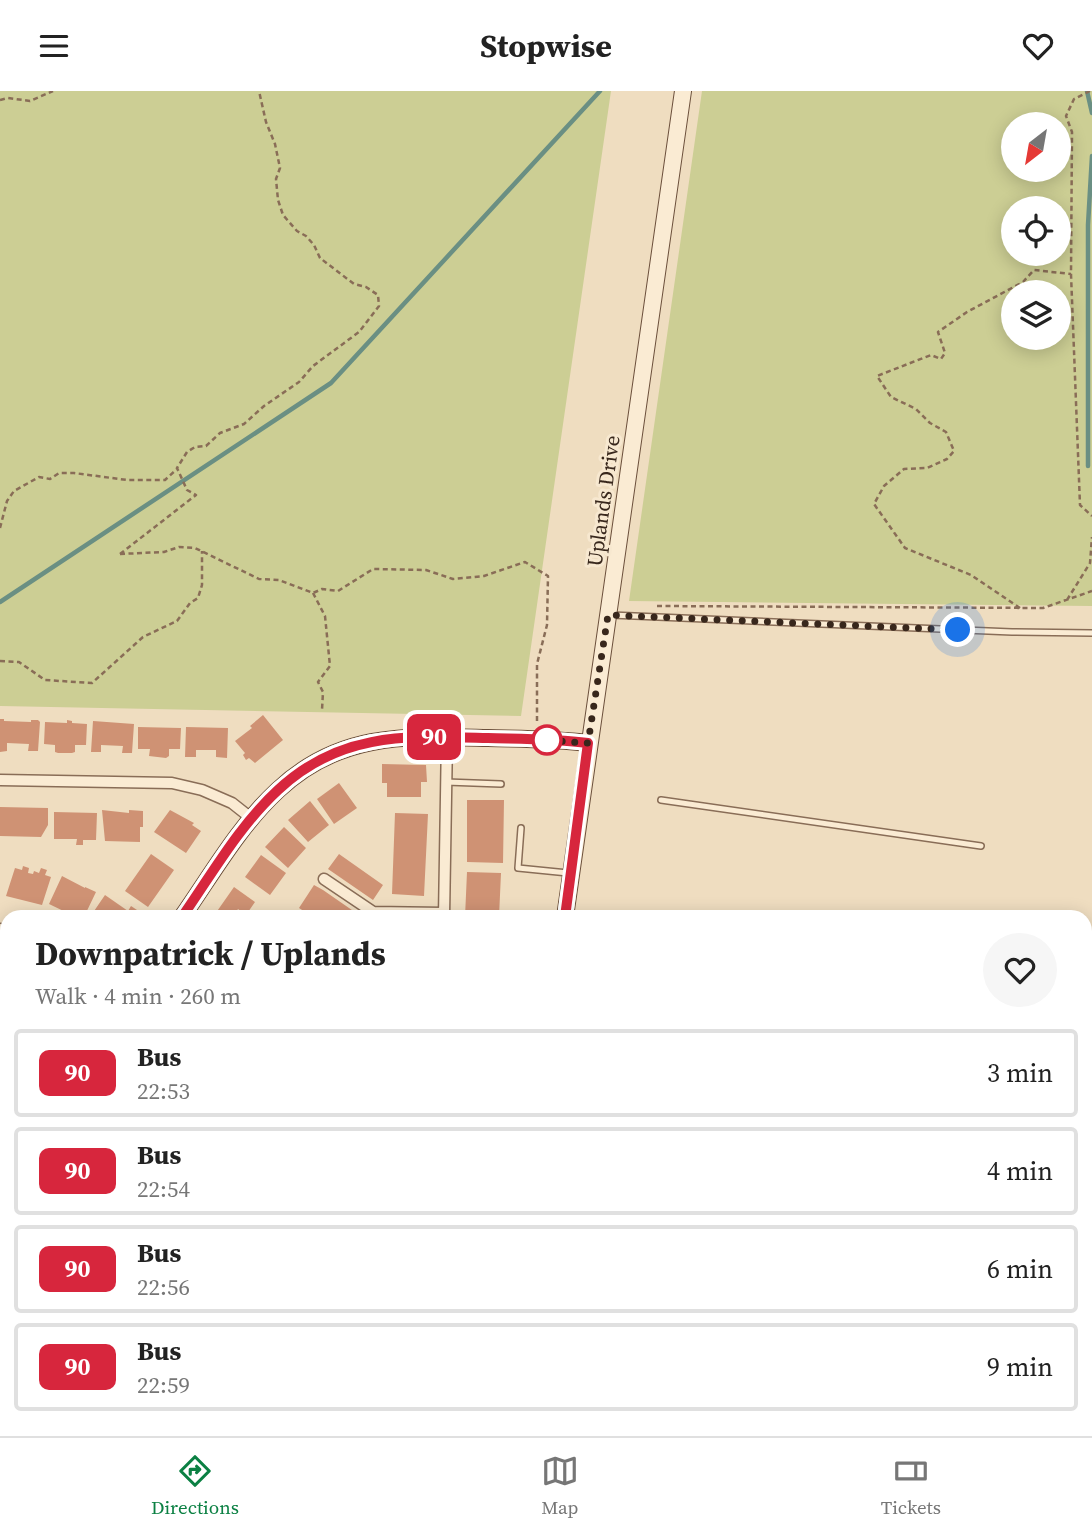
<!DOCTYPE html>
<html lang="en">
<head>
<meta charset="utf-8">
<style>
  :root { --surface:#fff; --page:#f6f6f6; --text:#222; --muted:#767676; --line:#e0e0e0; --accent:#0b8043 }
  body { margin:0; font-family:"Source Serif 4",serif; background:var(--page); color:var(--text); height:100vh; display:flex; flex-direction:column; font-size:26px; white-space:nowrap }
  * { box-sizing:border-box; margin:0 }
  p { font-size:23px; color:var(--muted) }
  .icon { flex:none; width:38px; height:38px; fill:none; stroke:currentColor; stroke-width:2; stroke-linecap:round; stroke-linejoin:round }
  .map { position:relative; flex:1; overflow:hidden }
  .details { position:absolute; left:0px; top:819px; width:1092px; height:527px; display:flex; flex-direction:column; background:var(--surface); border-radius:21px 21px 0 0; box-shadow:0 4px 18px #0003 }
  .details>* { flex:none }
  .badge { padding:0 14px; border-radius:10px; font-size:24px; line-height:46px }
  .needle { width:46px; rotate:211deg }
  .fabs { position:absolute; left:1001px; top:21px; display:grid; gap:14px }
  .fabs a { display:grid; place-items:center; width:70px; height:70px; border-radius:50%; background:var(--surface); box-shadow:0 4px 18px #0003; font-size:35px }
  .you { position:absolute; width:35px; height:35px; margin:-18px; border:5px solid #fff; border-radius:50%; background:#1a73e8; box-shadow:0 0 0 10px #1a73e833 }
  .map>.badge { position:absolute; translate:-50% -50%; box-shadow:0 0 0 4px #fff }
  .round { display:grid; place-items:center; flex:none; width:74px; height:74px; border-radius:37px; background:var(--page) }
  .overview { display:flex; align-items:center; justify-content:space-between; height:119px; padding:0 35px }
  h1 { font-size:33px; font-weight:700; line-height:52px }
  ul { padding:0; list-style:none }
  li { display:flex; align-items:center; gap:21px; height:88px; margin:0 14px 10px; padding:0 21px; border:4px solid var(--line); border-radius:7px }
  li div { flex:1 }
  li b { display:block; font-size:26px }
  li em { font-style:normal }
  li .badge { min-width:77px; font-weight:700; text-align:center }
  header { display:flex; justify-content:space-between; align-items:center; height:91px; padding:0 35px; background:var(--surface); font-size:32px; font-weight:700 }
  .tabs { display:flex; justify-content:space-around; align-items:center; height:98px; border-top:2px solid var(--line); background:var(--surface); font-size:19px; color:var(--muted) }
  .tabs a { display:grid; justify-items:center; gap:4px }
  .tabs .on { color:var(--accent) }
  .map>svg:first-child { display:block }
  .green { fill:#ccce94; fill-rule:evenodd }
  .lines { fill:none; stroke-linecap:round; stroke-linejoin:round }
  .stream { stroke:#6a8f83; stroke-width:4.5 }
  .building { fill:#cf9274 }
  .lane-casing { stroke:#896d57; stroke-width:8 }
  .street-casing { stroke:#896d57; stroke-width:13 }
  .secondary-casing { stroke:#6b4f3b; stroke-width:18 }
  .primary-casing { stroke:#563c2c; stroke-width:20 }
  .path { stroke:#896d57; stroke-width:2.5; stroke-dasharray:5 3.5; stroke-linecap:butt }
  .lane { stroke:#faebd3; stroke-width:5 }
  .street { stroke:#faebd3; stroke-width:10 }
  .secondary { stroke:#faebd3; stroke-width:16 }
  .primary { stroke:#f4cf96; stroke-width:18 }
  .line-casing { stroke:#fff; stroke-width:16 }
  .line { stroke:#d7263d; stroke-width:10 }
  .walk { stroke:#38271c; stroke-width:7; stroke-dasharray:0 12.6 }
  .stop-dot { fill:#fff; stroke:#d7263d; stroke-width:3.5 }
  .labels { text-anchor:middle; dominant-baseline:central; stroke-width:6; stroke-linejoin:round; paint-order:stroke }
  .street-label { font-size:21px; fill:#38271c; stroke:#f7e8d0 }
</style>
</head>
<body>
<header><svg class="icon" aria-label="menu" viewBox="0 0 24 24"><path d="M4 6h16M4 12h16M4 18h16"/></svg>Stopwise<svg class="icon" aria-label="heart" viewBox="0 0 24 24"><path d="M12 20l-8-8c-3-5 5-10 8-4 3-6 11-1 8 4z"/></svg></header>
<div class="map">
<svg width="1092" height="1345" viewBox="0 0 1092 1345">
  <rect width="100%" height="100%" fill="#efddc0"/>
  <path class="green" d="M0,0H611L521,625L0,615Z
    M702,0H1092V515L629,510ZM1013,33H1059V79H1013ZM1013,117H1059V163H1013ZM1013,201H1059V247H1013Z"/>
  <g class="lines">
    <path class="stream" d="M1087,0L1092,22
      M1088,375V134L1092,65
      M0,511L331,292L600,0"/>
  </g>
  <path class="building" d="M263,624L283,649L255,672L249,667L246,669L243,664L245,662L235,650L252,637L250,635Z
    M0,628H4V630L31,631V629H38L40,631L38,660H28L29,653L7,652V660L0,661Z
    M67,629L72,630V632L87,633L86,654H75V661L72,662H58L55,661V654L44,653L45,631L67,632Z
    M93,630L134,633L132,662H122L123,655L101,654V661H91Z
    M138,636L181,637L180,658H169V665L166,667L149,665L150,658H138Z
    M186,636L228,637L227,667L216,666V659H196V666H185Z
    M382,673L426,674L427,691H421V706H387V692H382Z
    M339,692L357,717L334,733L317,708Z
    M467,709H504L503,772L467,771Z
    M310,710L329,734L308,751L288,729Z
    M0,716L48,717V734L41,746L0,745Z
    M102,719L129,722V719L143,720V736H140V751L105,750Z
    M170,719L194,732L192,734L201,740L186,762L154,741Z
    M54,721L97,722L96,749H83V754H76L77,748H54Z
    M395,722L428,723L424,805L392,803Z
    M284,736L306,757L288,777L265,756Z
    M151,763L174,779L148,816L125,800Z
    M339,763L383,794L373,809L328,778Z
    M261,764L286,782L270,804L245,786Z
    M23,775L29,777L28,782L33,783L34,780L39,782L41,777L47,779L45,784L51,786L42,814L6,805L15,777L22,779Z
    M467,781L501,782L499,826H465Z
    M62,785L85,797V796L96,801L84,826H76L49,813Z
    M314,794L323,799L362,826H313L299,817Z
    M234,796L255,811L246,824L238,818L233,826H213Z
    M105,804L128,820L131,815L137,819L133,824L136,826H90Z
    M0,865L7,868V900L0,898Z
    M0,923L7,924V949L0,947Z
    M1085,938H1092V978H1085Z
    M5,1067H7V1116L0,1115V1072H5Z
    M1085,1103H1092V1148H1085Z
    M0,1190L7,1191V1249L0,1248Z"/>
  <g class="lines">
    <defs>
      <path id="lane" d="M611,524L1012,541L1092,542
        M446,691L501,693
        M661,709L981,755
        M521,737L518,777L568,782
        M1085,908H1092
        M1085,1284H1092
        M616,1339V1345"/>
      <path id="street" d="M0,689L172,692L202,699L232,712L251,727
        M324,788L373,821L444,822
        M444,826L447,646
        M0,838L7,840
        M1085,999H1092
        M1085,1076H1092
        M953,1339V1345"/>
      <path id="secondary" d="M182,826C212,783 239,735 278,699C341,640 408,645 488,647C521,648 555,648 588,652
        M565,826L683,0
        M0,1010L7,1007"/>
      <path id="primary" d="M548,1339L558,1345
        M337,1345H476"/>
    </defs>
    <use href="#lane" class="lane-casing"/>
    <use href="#street" class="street-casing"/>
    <use href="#secondary" class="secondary-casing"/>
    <use href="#primary" class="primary-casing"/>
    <path class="path" d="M1090,0L1074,8L1066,25L1072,41L1071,183L1080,414L1092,425
      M0,9L8,7L30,10L53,0
      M0,437L7,410L14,400L39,386L50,388L59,382H74L127,389H165L177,378
      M120,463L196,404L187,399L177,377L187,361L195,356L206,355L220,342L244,333L264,315L299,291L313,275L359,241L379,215L378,204L366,196L354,193L320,167L314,154L306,145L297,140L283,124L278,109L276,88L280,77L275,53L266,31L259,0
      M120,463L164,461L179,456L195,457L259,488L279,489L313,502L322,498L338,500L373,478L426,479L453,488L484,485L525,471L548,485L547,534L537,573V631
      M313,502L325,525L330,575L318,591L323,601L322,619
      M1067,509L1090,472L1092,446
      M657,515L1043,517L1092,500
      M1020,517L971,484L905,457L874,413L884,395L904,378L927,377L947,368L954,360L946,341L930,332L916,318L891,306L877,285L931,264L941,268L945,262L938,241L967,221L1023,191L1034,179L1071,183
      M0,570L19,571L45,589L92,592L143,546L177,530L190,512L198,507L202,494V460
      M0,915L7,917
      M0,980L7,985
      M0,1177H7
      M1085,1310H1092"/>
    <use href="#lane" class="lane"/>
    <use href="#street" class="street"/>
    <use href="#secondary" class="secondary"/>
    <use href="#primary" class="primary"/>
  </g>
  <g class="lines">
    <defs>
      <path id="line" d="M182,826C212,783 239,735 278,699C341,640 408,645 488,647C521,648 555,648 588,652L565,826"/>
    </defs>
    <use href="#line" class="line-casing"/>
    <use href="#line" class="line"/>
    <path class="walk" d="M547,649H542L588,652L608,524L958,539"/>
  </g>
  <circle class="stop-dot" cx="547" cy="649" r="14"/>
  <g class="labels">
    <g class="street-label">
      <text transform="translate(603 410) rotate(-82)">Uplands Drive</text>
    </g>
  </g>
</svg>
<div class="fabs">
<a><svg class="needle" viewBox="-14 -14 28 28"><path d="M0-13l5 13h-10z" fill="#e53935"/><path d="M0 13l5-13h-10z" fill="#767676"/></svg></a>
<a><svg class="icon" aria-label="locate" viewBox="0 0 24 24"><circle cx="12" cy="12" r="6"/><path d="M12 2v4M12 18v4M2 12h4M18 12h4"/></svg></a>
<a><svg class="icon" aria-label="layers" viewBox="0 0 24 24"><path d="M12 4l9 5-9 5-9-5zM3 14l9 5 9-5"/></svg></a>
</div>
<div class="you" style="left:958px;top:539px"></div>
<b class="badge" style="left:434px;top:646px;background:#d7263d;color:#fff">90</b>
<section class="details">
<div class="overview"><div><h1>Downpatrick / Uplands</h1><p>Walk · 4 min · 260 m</p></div><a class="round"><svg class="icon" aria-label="heart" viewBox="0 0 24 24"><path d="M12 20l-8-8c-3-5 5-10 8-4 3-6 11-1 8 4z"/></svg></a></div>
<ul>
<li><span class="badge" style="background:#d7263d;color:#fff">90</span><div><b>Bus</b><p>22:53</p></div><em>3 min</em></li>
<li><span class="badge" style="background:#d7263d;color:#fff">90</span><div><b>Bus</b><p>22:54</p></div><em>4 min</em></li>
<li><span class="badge" style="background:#d7263d;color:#fff">90</span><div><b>Bus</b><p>22:56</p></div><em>6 min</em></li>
<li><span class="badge" style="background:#d7263d;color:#fff">90</span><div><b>Bus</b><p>22:59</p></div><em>9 min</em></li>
</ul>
</section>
</div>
<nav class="tabs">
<a class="on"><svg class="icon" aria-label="directions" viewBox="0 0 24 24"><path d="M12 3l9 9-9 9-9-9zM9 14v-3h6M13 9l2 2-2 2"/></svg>Directions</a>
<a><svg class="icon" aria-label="map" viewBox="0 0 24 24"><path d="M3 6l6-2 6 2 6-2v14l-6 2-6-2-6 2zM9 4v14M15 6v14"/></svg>Map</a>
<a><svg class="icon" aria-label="tickets" viewBox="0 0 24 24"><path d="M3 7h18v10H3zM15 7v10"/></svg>Tickets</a>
</nav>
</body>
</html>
